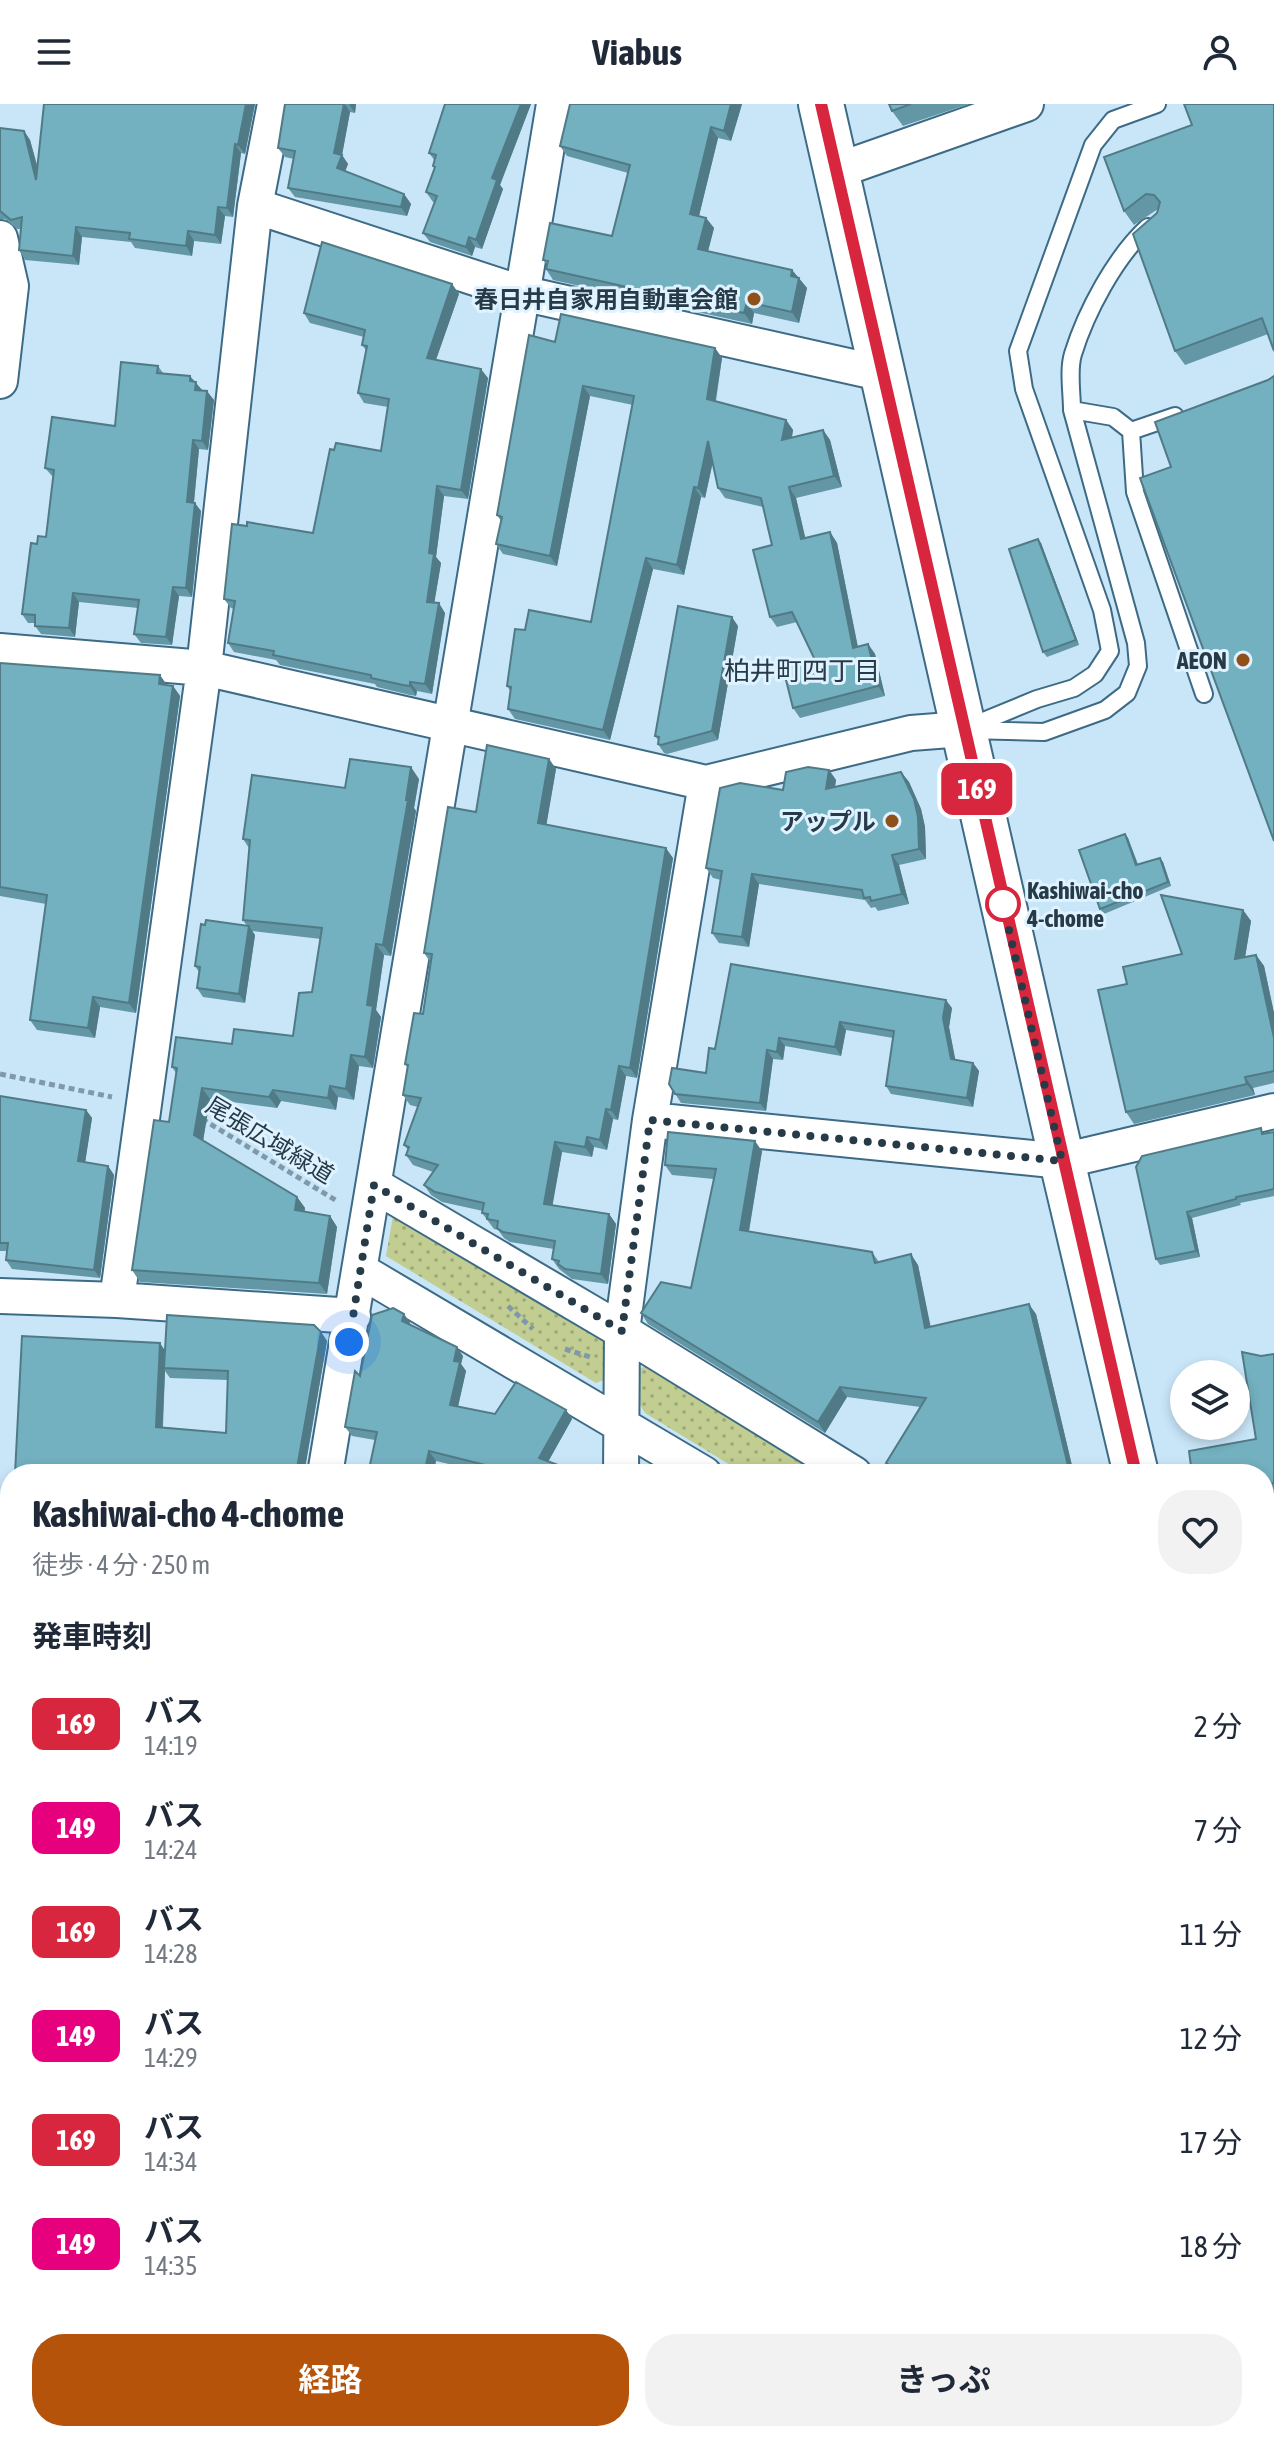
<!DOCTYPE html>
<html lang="ja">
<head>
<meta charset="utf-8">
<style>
  :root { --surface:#fff; --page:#f2f2f3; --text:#1f2937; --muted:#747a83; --accent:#b45309 }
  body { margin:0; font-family:"Asap Condensed","Noto Sans JP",sans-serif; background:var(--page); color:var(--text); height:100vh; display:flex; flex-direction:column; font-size:30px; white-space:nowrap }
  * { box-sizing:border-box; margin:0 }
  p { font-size:26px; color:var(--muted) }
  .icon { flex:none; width:44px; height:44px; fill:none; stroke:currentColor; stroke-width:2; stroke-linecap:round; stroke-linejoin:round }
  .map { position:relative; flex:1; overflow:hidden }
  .sheet { position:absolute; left:0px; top:1360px; width:1274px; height:978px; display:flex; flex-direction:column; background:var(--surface); border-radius:32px 32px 0 0; box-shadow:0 4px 12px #0003 }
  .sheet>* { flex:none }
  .badge { padding:0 16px; border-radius:12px; font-size:28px; line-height:52px }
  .buttons { position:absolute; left:1170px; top:1256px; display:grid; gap:16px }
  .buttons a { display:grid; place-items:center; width:80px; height:80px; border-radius:50%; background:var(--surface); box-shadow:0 4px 12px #0003; font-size:40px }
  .you { position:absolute; width:40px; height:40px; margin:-20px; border:6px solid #fff; border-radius:50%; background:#1a73e8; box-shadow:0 0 0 12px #1a73e833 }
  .map>.badge { position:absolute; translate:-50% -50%; box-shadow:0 0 0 4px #fff }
  h2 { padding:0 32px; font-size:30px; line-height:72px }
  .round { display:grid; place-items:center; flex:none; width:84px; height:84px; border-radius:32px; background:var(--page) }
  .headline { display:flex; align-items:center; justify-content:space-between; height:136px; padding:0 32px }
  h1 { font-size:38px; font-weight:700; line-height:60px }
  .primary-button { display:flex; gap:16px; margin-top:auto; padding:16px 32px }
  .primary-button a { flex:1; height:92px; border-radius:32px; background:var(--accent); color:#fff; font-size:32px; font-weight:700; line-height:92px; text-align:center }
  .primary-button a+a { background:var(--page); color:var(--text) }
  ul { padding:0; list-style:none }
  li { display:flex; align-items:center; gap:24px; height:104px; padding:0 32px }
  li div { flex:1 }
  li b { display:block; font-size:30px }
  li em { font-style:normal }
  li .badge { min-width:88px; font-weight:700; text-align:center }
  header { display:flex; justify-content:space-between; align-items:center; height:104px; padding:0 32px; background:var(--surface); font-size:36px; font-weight:700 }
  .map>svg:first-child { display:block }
  .park { fill:url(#park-dots) }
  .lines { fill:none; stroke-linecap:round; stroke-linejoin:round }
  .lane-casing { stroke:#3d6b86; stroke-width:20 }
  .street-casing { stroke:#3d6b86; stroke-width:38 }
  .secondary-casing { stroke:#3d6b86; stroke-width:48 }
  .path { stroke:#8099aa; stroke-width:5; stroke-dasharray:6 4; stroke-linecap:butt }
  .lane { stroke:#fff; stroke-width:16 }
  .street { stroke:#fff; stroke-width:34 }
  .secondary { stroke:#fff; stroke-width:44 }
  .wall { fill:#6397a5; fill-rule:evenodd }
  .shaded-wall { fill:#507b86 }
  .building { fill:#73b0c0; stroke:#507b86; stroke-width:2 }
  .line-casing { stroke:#fff; stroke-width:18 }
  .line { stroke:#d7263d; stroke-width:12 }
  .walk { stroke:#263a47; stroke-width:8; stroke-dasharray:0 14.4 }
  .poi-dot { fill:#905019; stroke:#dff2ff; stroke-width:3 }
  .stop-dot { fill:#fff; stroke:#d7263d; stroke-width:4 }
  .labels { text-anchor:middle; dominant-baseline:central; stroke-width:6; stroke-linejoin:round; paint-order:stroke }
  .poi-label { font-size:24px; font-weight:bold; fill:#263a47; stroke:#dff2ff; text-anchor:end }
  .stop-label { font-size:24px; font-weight:bold; fill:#263a47; stroke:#dff2ff; text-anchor:start }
  .street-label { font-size:24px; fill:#263a47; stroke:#dff2ff }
  .neighbourhood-label { font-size:26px; fill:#263a47; stroke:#dff2ff }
</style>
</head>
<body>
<header><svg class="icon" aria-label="menu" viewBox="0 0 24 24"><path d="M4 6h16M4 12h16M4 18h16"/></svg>Viabus<svg class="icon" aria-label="person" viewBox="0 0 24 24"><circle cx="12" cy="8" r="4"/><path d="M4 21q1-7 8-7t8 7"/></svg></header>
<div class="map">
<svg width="1274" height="2337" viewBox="0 0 1274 2337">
  <defs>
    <pattern id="park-dots" width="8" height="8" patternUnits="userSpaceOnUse" patternTransform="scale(2)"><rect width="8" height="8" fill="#c2cd91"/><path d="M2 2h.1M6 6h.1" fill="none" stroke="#9da778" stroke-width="1.8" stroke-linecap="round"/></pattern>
  </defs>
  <rect width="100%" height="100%" fill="#c9e6f9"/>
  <path class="park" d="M394,1106L600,1232L608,1245L606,1275L596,1279L386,1152Z
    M648,1260L826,1370H745L645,1309L637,1296L638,1266Z
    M191,2328H232L239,2333L240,2337H104Z"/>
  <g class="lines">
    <defs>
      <path id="lane" d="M1072,306C1072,289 1068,266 1073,250C1086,208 1115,153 1148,123
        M1131,327L1175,312
        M969,623L1037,595L1074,584L1095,570L1110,547L1102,506L1024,285L1018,247L1093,41L1113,16L1157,0
        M965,626L1044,628L1105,606L1127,589L1138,562L1136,539L1072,306L1113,313L1131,327L1135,388L1204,590"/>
      <path id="street" d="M836,67L1026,0
        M255,102L521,189L884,270
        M0,134L11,182L0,277
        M0,547L204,564L706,679L911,629L963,625
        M650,1016L1062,1057L1274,1007
        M374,1081L622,1227L854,1370
        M361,1167L704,1370
        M0,1192L117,1196L353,1212
        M117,1196L204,564L255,102L275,0
        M325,1370L554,0
        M621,1370L622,1227L650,1016L706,679
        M1264,1622L1274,1628
        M1264,1709L1274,1715
        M0,1971H10
        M1264,2160L1274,2157
        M261,2328L262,2337
        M622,2328L626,2337
        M987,2328L989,2337
        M0,2330L18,2328"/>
      <path id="secondary" d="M821,0L1062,1057L1136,1370
        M1264,1940L1274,1986"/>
    </defs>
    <use href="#lane" class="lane-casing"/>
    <use href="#street" class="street-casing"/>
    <use href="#secondary" class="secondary-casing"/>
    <path class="path" d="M0,970L112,993
      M202,1015L337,1097
      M508,1202L533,1225
      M565,1245L590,1253
      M1264,1666L1274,1673"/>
    <use href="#lane" class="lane"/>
    <use href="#street" class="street"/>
    <use href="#secondary" class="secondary"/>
  </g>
  <path class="wall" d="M44,0H255L245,50L241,49L233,113L225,112L221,140L194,137L192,152L135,144L131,138L82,133L79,161L25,156L19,146L21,125H17L5,115H0V24L24,27L30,36L38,64Z
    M285,0H356L355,9L350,8L342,51L348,60L345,67L404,90L411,100L407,112L295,93L288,84L294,55L285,53L278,44Z
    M445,0H531L500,81L503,85L482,145L475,143L472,152L430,138L423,129L435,98H433L426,88L435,65L433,62L435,57L429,49Z
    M570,0H742L731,37L718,34L699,112L706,114L714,124L708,147L792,166L807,184L799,219L754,209L752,220L553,176L546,165L547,161L543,156L612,132L628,69L567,52L560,42Z
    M889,0H969L903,22L892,7Z
    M1192,21L1268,230L1185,261L1175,247L1157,109L1158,105L1134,121L1124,107Z
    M452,180L459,190L436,256L488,274L468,395L444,392L436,453L441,459L434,499L445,509L432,590L417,587L416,592L410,591L377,583L375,580L280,561L276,556L234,548L228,539L234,505L231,504L224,495L247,422L313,429L381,347L388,303L364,299L358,289L366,246L362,241L364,233L310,219L304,209Z
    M555,238L715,244L722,254L716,297L786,316L793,326L792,334L823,326L830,336L842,383L796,394L805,434L830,428L837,439L858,543L868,540L875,550L885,592L800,614L793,604L815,556L797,518L777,523L770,513L772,441L763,403L725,394L718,384L713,358L705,394L701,393L684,471L653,465L610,636L515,615L508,605L511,588L507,582L525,526L591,518L633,301L590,292L557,462L503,450L496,440L501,417L497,411Z
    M158,262L163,269L194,277L202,286L214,296L208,346L199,345L194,399L201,407L192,493L179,492L172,541L141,539L134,530L138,504L79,498L75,533L41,530L35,522V519H28L22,510L37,440L46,433L53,373L45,364L115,322Z
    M1038,435L1041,439L1079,541L1047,553L1043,548Z
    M738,522L718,636L667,650L664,649L658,640L659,637L655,632Z
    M0,559L173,582L180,592L136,909L100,903L95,934L37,926L30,916L46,800L0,792Z
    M549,655L556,665L546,721L673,754L637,974L626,972L618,1016L613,1015L607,1046L594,1043L592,1053L562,1048L552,1101L609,1110L616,1120L608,1180L572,1175L559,1165L552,1155L554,1145L510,1138L504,1134L498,1126L494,1125L482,1109L483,1107L442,1098L431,1091L424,1081L433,1068L413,1061L406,1051L408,1046L404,1041L418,1003L410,1001L403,991L407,963L405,960L423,910L431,859L424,849L476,708Z
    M829,666L836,676L835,683L901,668L909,678L921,705L925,723L926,755L899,761L909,800L878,807L875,803L871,804L865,796L759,780L749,843L719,839L712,829L721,776L713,774L706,764L783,686Z
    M419,675L414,704L416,707L391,852L384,851L376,906L381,913L373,964L359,962L354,996L338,993L336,1006L281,997L277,1004L210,995L203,1037L297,1093L305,1104L304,1108L330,1112L337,1123L327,1190L140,1178L132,1166L169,1018L176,969L172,963L232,940L293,932L312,888L321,835L252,827L255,831L245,899L203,893L197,884L199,868L195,862L247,822L243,816L249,744L243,735L345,684Z
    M1125,730L1128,734L1138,760L1163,758L1171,782L1104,810L1100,805Z
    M1243,806L1251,817L1245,853L1256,851L1264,862L1274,909V979L1253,984L1255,991L1134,1020L1126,1008L1127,880L1182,850Z
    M731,860L952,904L949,923L955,956L973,959L979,967L973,1003L891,990L886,982L893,934L846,926L841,952L785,942L783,956L773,955L766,1007L681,999L669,980L706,969L715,945Z
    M0,992L86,1006L92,1014L85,1058L108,1062L114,1071L100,1174L12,1165L6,1156L7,1147H0Z
    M1274,1028V1092L1240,1099L1241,1101L1192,1114L1200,1153L1160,1161L1156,1155L1136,1063Z
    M762,1047L749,1128L872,1148L879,1158L918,1161L930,1222L1036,1210L1074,1370H894L886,1359L920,1303L847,1293L825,1329L648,1220L641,1209L691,1184L714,1075L672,1071L665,1061Z
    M404,1210L410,1219V1221L463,1252L461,1260L466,1267L458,1303L495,1310L566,1306L572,1315L548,1358L487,1369L436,1357L433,1370H368L375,1336L352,1332L345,1323L360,1272Z
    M321,1228L327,1237L304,1370H15L165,1246ZM165,1267L170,1274L228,1276L226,1329L163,1323Z
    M1274,1250V1389L1264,1391V1370L1256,1335L1261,1252Z
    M1274,1461V1602L1269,1603L1264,1596V1463Z
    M10,1587V1941L8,1938L7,1820H0V1588Z
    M10,2049V2256L0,2251V2081L5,2083Z
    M1274,2248V2337H1014L1011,2333Z"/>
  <path class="shaded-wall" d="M246,0H255L245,50L238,41Z
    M344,0H345L350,8L342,51L348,60L343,73L337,64L334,49Z
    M349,0H356L355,9Z
    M521,0H531L500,81L503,85L482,145L476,136L492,74Z
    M731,0H742L731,37L724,27Z
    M711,23L718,34L697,120L690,110Z
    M24,27L30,36L43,85L36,76Z
    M235,40L241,49L233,113L227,104Z
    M404,90L411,100L407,112L401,103Z
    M218,103L225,112L221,140L215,131Z
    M706,114L714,124L706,155L698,145Z
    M76,123L82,133L79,161L73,152Z
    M188,127L194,137L192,152L186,142Z
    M469,133L475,143L472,152L466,143Z
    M792,166L807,184L799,219L792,208L791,172Z
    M452,180L459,190L433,264L427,254Z
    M747,198L754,209L752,220L744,209Z
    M715,244L722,254L714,305L707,295Z
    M481,265L488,274L468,395L461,386Z
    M190,272L202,286V294L190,277Z
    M583,282L590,292L557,462L550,452Z
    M207,287L214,296L208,346L202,337Z
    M786,316L793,326L789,347L782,336Z
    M823,326L830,336L842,383L834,372Z
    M193,336L199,345L193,407L187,398Z
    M708,337L715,347L705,394L698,384Z
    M437,382L444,392L436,453L441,459L433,507L427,498L429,449Z
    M694,383L701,393L684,471L677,461Z
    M789,383L796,394L808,445L801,435Z
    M195,399L201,407L192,493L186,484Z
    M830,428L837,439L860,554L853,544Z
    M1038,435L1041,439L1079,541L1076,536Z
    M646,454L653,465L610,636L603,626Z
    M173,483L179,492L172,541L166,533Z
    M73,489L79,498L75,533L69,524Z
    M439,499L445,509L432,590L425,580Z
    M732,513L738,522L718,636L712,627Z
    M868,540L875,550L885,592L878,582Z
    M160,571L167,581L159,580Z
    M410,578L417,587L416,592L410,582Z
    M173,582L180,592L136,909L129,899Z
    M549,655L556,665L545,729L538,719Z
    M411,663L419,675L414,704L416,707L391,852L383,841Z
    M829,666L836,676L833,695L826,685Z
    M901,668L909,678L921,705L925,723L926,755L919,745Z
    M1125,730L1128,734L1139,765L1136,761Z
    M666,744L673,754L637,974L630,964Z
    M892,751L899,761L909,800L902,790Z
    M1160,754L1163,758L1171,782L1168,778Z
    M752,770L759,780L749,843L742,833Z
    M1243,806L1251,817L1243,866L1235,855Z
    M249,822L255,831L245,899L239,890Z
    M376,840L384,851L376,906L381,913L373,964L365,953L367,901Z
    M1256,851L1264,862L1274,909V934Z
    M93,893L100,903L95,934L88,924Z
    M946,896L952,904L949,923L957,964L951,955L943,914Z
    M840,918L846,926L841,952L835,943Z
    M779,934L785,942L783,956L777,948Z
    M767,946L773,955L766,1007L760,999Z
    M351,951L359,962L354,996L346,985Z
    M973,959L979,967L973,1003L967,994Z
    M619,962L626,972L618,1016L611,1006Z
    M1245,973L1253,984L1255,991L1247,980Z
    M330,982L338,993L336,1006L328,994Z
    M202,984L210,995L202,1043L194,1031Z
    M273,986L281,997L277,1004L269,993Z
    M606,1005L613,1015L607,1046L600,1036Z
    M86,1006L92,1014L84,1066L78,1057Z
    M587,1033L594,1043L592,1053L585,1043Z
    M755,1037L762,1047L747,1137L740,1126Z
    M555,1038L562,1048L551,1110L544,1100Z
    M108,1062L114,1071L100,1174L94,1166Z
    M297,1093L305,1104L303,1118L295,1106Z
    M1187,1108L1192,1114L1200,1153L1196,1147Z
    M609,1110L616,1120L608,1180L601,1170Z
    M330,1112L337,1123L327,1190L319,1179Z
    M911,1150L918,1161L933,1234L925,1224Z
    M1029,1200L1036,1210L1074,1370H1070Z
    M404,1210L410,1219L408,1226L402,1217Z
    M321,1228L327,1237L304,1370H296Z
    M160,1239L166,1248L164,1264L165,1267L162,1332L156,1323Z
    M457,1243L463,1252L461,1260L466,1267L456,1311L450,1301L454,1257Z
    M840,1283L847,1293L825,1329L818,1318Z
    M566,1306L572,1315L545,1363L539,1354Z
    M429,1347L436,1357L433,1370H424Z
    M1268,2239L1274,2248V2265Z
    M788,2328H792L794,2337H790Z
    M955,2328H959L961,2337H957Z"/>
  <path class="building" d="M44,0H246L238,41L235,40L227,104L218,103L215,131L188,127L186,142L129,135L130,129L76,123L73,152L19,146L22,113L11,116L0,107V24L24,27L36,76Z
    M285,0H344L334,49L342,51L337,64L404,90L401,103L288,84L295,47L278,44Z
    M445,0H521L492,74L497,76L476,136L469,133L466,143L423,129L437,92L426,88L435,63L433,62L436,51L429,49Z
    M570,0H731L724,27L711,23L690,110L706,114L698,145L792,166L791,172L799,174L792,208L747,198L744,209L546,165L548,157L543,156L550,119L612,132L630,61L560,42Z
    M889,0H911L892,7Z
    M1184,0H1274V247L1262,214L1175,247L1133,130L1157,109L1160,98L1154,91L1146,90L1124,107L1104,53L1192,21Z
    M322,138L452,180L427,254L481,265L461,386L437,382L429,449L434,450L427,498L439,499L425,580L410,578V582L403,581L371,574V571L273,551L274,547L228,539L235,497L224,495L232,420L247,422V418L313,429L330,345L334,346L336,339L381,347L389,295L358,289L367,242L362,241L365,226L304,209Z
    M561,210L715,244L707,295L786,316L782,336L823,326L834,372L789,383L801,435L830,428L853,544L868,540L878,582L793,604L783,564L815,556L792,508L770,513L753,446L772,441L761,394L718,384L708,337L698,384L694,383L677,461L646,454L603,626L508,605L511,583L507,582L515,525L525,526L529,506L591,518L634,292L583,282L550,452L496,440L502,413L497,411L529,231L555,238Z
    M121,258L158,262L157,269L190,272V277L196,278L195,286L207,287L202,337L193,336L187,398L195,399L186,484L173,483L166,533L134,530L139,496L73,489L69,524L35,522V511L22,510L31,439L37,440L38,432L46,433L54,366L45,364L52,313L115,322Z
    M1274,272V737L1140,374L1171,363L1155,318L1268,276Z
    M1038,435L1076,536L1043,548L1009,445Z
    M678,502L732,513L712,627L661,641L658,640L659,633L655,632Z
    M0,559L160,571L159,580L173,582L129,899L93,893L88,924L30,916L47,791L0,783Z
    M487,641L549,655L538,719L666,744L630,964L619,962L611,1006L606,1005L600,1036L587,1033L585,1043L555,1038L544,1100L609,1110L601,1170L565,1165L558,1160L559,1157L552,1155L555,1137L503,1128L497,1124L498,1117L487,1115L488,1110L482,1109L484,1099L435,1088L424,1081L438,1061L406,1051L409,1043L404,1041L421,994L403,991L408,961L405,960L414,909L423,910L432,850L424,849L448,703L476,708Z
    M350,655L411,663L406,696H408L383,841L376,840L367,901L373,902L365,953L351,951L346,985L330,982L328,994L273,986L269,993L202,984L194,1031L297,1093L295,1106L330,1112L319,1179L132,1166L154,1016L169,1018L177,964L172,963L176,933L232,940L234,925L293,932L299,889L312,888L322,824L243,816L250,736L243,735L252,671L345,684Z
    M808,663L829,666L826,685L901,668L914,695L918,713L919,745L892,751L902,790L871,797L870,793L864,794L862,786L752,770L742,833L712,829L722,767L706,764L720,684L740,679L783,686L786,668Z
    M1125,730L1136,761L1160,754L1168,778L1100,805L1079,746Z
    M1161,791L1243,806L1235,855L1256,851L1274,934V967L1245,973L1247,980L1126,1008L1098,886L1127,880L1123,863L1182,850Z
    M206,816L249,822L239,890L197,884L200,863L195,862L201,820L205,821Z
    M731,860L946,896L943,914L951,955L973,959L967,994L886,982L894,927L840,918L835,943L779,934L777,948L767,946L760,999L675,990L669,980L672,964L706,969L709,944L715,945Z
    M0,992L86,1006L78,1057L108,1062L94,1166L6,1156L8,1139H0Z
    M1261,1024L1262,1030L1274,1028V1085L1236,1093V1095L1187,1108L1196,1147L1156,1155L1136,1063L1142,1052Z
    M668,1028L755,1037L740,1126L872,1148L875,1159L911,1150L925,1224L1029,1200L1070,1370H903L886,1359L926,1294L840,1283L818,1318L641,1209L661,1178L691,1184L716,1065L665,1061Z
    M393,1204L404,1210L402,1217L457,1243L454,1257L460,1258L450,1301L495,1310L516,1278L566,1306L539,1354L582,1370H486L489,1362L429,1347L424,1370H368L377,1328L345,1323L355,1267L360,1272L372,1211Z
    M167,1211L314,1221L321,1228L296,1370H15L22,1232L160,1239L156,1323L226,1329L228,1267L164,1264Z
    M1242,1248L1261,1252L1274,1250V1379L1264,1381V1370H1192L1189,1347L1256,1335Z
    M1274,1461V1591L1264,1593V1463Z
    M10,1587V1938H8L6,1810H0V1588Z
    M10,2049V2244L0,2240V2081L5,2083Z
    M1268,2239L1274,2265V2337H1024L1022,2330L1011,2333L1010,2328H1264V2240Z
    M280,2328H598L604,2337H281Z
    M639,2328H788L790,2337H637L640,2331Z
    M884,2328H955L957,2337H887Z"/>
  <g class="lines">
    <defs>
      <path id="line" d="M821,0L1136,1370"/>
    </defs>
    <use href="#line" class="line-casing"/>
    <use href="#line" class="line"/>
    <path class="walk" d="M349,1238L374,1081L622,1227L650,1016L1062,1057L1003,800"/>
  </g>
  <g class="poi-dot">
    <circle cx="754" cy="195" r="8"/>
    <circle cx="1243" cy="556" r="8"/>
    <circle cx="892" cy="717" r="8"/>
  </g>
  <circle class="stop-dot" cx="1003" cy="800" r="16"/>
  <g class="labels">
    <g class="poi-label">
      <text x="738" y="195">春日井自家用自動車会館</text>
      <text x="1227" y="556">AEON</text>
      <text x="876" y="717">アップル</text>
    </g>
    <g class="stop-label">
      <text x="1027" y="786">Kashiwai-cho<tspan x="1027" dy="28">4-chome</tspan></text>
    </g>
    <g class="street-label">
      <text transform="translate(270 1036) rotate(31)">尾張広域緑道</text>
    </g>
    <g class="neighbourhood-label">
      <text x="802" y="567">柏井町四丁目</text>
    </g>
  </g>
</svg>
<div class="buttons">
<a><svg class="icon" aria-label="layers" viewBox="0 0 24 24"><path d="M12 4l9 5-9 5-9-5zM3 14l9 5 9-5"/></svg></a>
</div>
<div class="you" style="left:349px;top:1238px"></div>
<b class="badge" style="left:977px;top:685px;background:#d7263d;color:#fff">169</b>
<section class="sheet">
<div class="headline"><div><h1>Kashiwai-cho 4-chome</h1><p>徒歩 · 4 分 · 250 m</p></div><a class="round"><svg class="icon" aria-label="heart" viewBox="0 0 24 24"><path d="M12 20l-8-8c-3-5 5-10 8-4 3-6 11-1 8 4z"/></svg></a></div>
<h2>発車時刻</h2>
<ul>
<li><span class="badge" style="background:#d7263d;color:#fff">169</span><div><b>バス</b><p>14:19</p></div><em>2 分</em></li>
<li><span class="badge" style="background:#e6007e;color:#fff">149</span><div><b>バス</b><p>14:24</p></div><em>7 分</em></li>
<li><span class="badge" style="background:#d7263d;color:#fff">169</span><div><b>バス</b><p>14:28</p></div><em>11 分</em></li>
<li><span class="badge" style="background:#e6007e;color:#fff">149</span><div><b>バス</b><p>14:29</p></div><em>12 分</em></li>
<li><span class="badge" style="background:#d7263d;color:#fff">169</span><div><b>バス</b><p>14:34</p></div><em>17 分</em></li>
<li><span class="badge" style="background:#e6007e;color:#fff">149</span><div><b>バス</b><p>14:35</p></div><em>18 分</em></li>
</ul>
<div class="primary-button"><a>経路</a><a>きっぷ</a></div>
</section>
</div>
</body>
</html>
